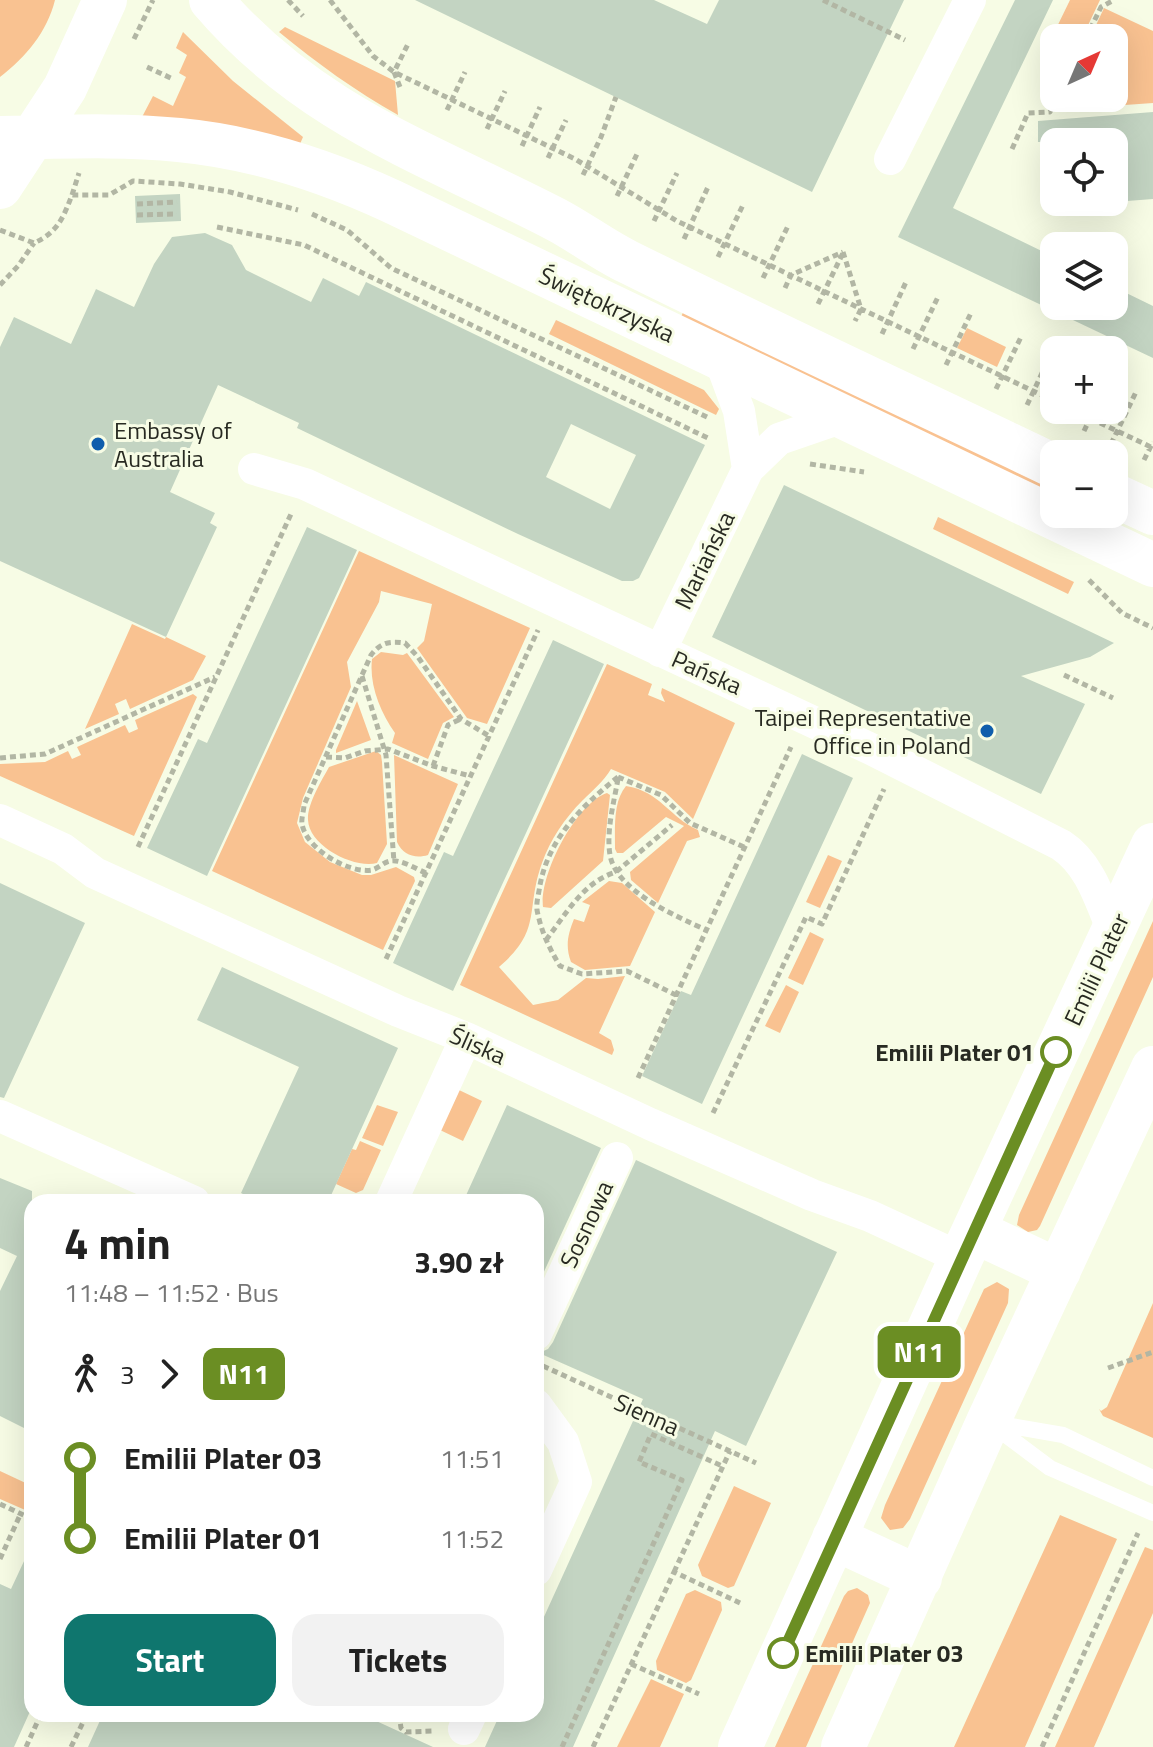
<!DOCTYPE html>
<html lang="en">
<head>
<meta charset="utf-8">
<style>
  :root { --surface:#fff; --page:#f2f2f2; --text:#222; --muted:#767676; --accent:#0f766e }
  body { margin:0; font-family:"Titillium Web",sans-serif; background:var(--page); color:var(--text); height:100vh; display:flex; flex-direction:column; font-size:30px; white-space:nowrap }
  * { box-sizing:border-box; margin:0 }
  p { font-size:26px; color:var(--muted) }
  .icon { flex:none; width:44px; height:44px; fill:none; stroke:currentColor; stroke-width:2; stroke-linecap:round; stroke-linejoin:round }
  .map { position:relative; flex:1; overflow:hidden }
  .sheet { position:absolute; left:24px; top:1194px; width:520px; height:528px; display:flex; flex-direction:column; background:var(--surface); border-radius:24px; box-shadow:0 8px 32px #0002 }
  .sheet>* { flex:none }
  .badge { padding:0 16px; border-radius:12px; font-size:28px; line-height:52px }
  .needle { width:52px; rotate:44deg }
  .tools { position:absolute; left:1040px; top:24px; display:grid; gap:16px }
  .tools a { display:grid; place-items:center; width:88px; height:88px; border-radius:16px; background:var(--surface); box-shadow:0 8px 32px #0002; font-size:40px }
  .map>.badge { position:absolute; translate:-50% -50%; box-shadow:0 0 0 4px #fff }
  .legs { display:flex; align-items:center; gap:12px; height:88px; padding:0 40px; font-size:26px }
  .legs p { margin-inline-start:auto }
  .headline { display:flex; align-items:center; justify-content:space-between; height:136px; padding:0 40px }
  h1 { font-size:44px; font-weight:700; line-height:60px }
  .primary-button { display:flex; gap:16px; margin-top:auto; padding:16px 40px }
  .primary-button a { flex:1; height:92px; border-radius:24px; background:var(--accent); color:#fff; font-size:32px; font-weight:700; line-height:92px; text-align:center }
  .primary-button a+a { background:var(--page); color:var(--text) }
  ul { padding:0 40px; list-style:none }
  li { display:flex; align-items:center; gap:28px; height:80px; font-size:30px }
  li i { display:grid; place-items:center; width:12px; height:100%; margin:0 10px; background:currentColor }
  li i::after { content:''; width:20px; height:20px; margin:-10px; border:6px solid; border-radius:50%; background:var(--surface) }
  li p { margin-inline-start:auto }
  li:first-child i { background:linear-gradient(#0000 50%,currentColor 0) }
  li:last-child i { background:linear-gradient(currentColor 50%,#0000 0) }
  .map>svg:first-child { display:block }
  .green { fill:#f9c291 }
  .building { fill:#c3d4c2; fill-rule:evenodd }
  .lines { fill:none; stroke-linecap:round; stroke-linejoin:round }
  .path { stroke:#b2b6a4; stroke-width:5; stroke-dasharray:6 4; stroke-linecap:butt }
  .lane { stroke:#fff; stroke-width:16 }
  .street { stroke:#fff; stroke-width:32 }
  .secondary { stroke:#fff; stroke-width:44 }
  .line-1-casing { stroke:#fff; stroke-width:18 }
  .line-1 { stroke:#6b8e23; stroke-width:12 }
  .poi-dot { fill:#105eac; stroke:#f7fce5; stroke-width:3 }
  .stop-1-dot { fill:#fff; stroke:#6b8e23; stroke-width:4 }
  .labels { text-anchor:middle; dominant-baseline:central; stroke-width:6; stroke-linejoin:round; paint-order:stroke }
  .street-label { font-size:24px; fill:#282a22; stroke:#f7fce5 }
  .poi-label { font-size:24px; fill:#282a22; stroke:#f7fce5; text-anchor:start }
  .stop-label { font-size:24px; font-weight:bold; fill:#282a22; stroke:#f7fce5; text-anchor:end }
</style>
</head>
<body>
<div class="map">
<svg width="1153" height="1747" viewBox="0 0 1153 1747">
  <rect width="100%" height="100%" fill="#f7fce5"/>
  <path class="green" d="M0,0H55C47,32 26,57 0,77Z
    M1070,0H1100L1082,38L1052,37Z
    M1104,8L1153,31V103L1055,110L1061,98H1114V38H1090Z
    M285,27L395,81L398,115C355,91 317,63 279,32Z
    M183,32L233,81L303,137L300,144L142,117L153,96L173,106L186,77L179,73L187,55L176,48Z
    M684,310L1054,487V496L681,317Z
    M556,320L704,390L719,409L716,415L549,334Z
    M967,328L1006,347L997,367L957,348Z
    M938,517L1074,582L1068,594L933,529Z
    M359,551L530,628L487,724L467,718L417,648L424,641L432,604L381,591L379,602L347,662L351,687L303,798L297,823L305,842L330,862L362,875H371L396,867L414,877L415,881L383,950L212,871Z
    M132,624L165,639L166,637L206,656L193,680L130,709L126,699L115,704L119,714L85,729Z
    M381,652L403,655L407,653L454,717L443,723L428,759L392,743L395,733C380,712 369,684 372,659Z
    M607,664L652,684L648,695L665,702L661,693L662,688L735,723L693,819L665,792L611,769C603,782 593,790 582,801C565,818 550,840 542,863C525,910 543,930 499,967L533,1005L558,1000L586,978L598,979L625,976L599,1033L611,1040L614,1050L612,1055L460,985Z
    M193,694L197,697L134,836L0,776V764L45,762L68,751L72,759L81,755L77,747L125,725L129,733L138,729L135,720Z
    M357,701L371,740L336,753V750Z
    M376,751L381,755L382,762L387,844L377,863C354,869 309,846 308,820C307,804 322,780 329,767Z
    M394,755L458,784L428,855C415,859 403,855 397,842Z
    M626,786C660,791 670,818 698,830L700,837L687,841L658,903L631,880L630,872L684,826L666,817L623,853H617L615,849C615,829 613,801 626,786Z
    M607,793L610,795L603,861L551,908L543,907C539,875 576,803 607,793Z
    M828,855L842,861L820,908L806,902Z
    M609,881L622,883L655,912L630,966L585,970L571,962C565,946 568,934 574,919L584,922L590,905L582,902Z
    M1153,921V977L1040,1226L1037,1230L1028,1232L1017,1225L1019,1215Z
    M810,932L824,939L803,985L788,978Z
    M786,985L799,992L780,1033L765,1026Z
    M459,1090L482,1101L463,1141L440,1130Z
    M377,1105L398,1112L383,1146L362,1138Z
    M360,1141L381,1150L363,1190L356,1193L336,1184L352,1149L356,1150Z
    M997,1282L1009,1289L1008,1303L910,1519L903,1528L890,1530L881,1518L885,1505L984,1289Z
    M1153,1303V1438L1103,1416L1099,1409L1101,1411L1107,1407Z
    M0,1471L32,1486V1513L0,1499Z
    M734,1486L771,1503L734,1586L728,1588L702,1576L698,1565Z
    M1060,1515L1117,1539L1025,1747H954Z
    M1145,1547L1153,1550V1613L1094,1747H1055Z
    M857,1588L868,1595L870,1603L806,1747H775L844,1596L848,1591Z
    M695,1590L721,1602L722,1610L691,1680L686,1683L657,1670L656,1661L686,1594Z
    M651,1679L684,1694L660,1747H617Z"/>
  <path class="building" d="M415,0H654L707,24L719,0H904L812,192Z
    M1015,0H1053L953,208L1054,257V306H1114V287L1153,306V358L898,237Z
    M1153,112V199L1114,202V142H1038V121Z
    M180,194L181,221L136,223L135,196Z
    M205,233L232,245L246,270L311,302L323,278L359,296L366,282L705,445L639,578L633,581H622L518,534L297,428L299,423L218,385L170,492L215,513L210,523L217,527L166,637L0,561V347L14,317L71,344L96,289L134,307L154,264L172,237ZM571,424L636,455L610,509L546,477Z
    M784,485L1114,643L1090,657L1021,676L1085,704L1041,794L712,637Z
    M307,527L357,550L207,876L147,848L198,739L207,743Z
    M553,640L604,664L453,991L393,963L444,852L453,856Z
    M802,754L853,778L702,1104L642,1076L681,991L691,995Z
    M0,883L85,923L4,1098L0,1097Z
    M222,967L398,1048L328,1202H259L241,1193L299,1067L197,1020Z
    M507,1105L601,1148L536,1289V1202H463Z
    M636,1160L837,1252L746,1446L715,1431L573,1747H485L500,1714H536V1616L543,1619L643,1399L539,1353L548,1349L553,1342Z
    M0,1178L32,1191V1432L0,1416V1291L17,1256L0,1248Z
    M32,1544V1707L14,1747H0V1584L11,1589Z
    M103,1714H361L433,1747H88Z"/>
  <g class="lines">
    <path class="path" d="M288,0L303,16
      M330,0L373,56L394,72L575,159L677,221L1054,401
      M823,0L905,40
      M1086,38L1101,7L1114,0
      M134,39L153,0
      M1054,47L1047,61L1054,104
      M147,67L173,79
      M400,87L394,72L408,44
      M447,110L465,72
      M487,129L505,91
      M522,146L540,107
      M1012,149L1028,113L1050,112L1057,98
      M548,158L566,120
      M583,175L601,137L616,97
      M72,195L79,173
      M617,196L637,154
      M137,204L177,202
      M312,214L347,230L391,268L707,417
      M137,215L177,214
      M654,221L677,173
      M217,227L304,245L710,439
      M0,230L34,243C58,232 63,218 72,195H109L133,181L180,184L230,192L298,210
      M684,239L708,187
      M843,252L861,309L855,321
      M718,257L743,205
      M763,278L788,226
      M0,285L18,266L34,243
      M785,288L791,275L843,252
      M818,304L843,253
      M882,334L906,282
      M913,349L938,297
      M946,365L971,313
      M996,389L1021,337
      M1027,405L1052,352
      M1073,410L1153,448
      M1058,419L1062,410
      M1084,431L1094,410
      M1111,444L1136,392
      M1144,460L1153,442
      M810,464L864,472
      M1089,580L1122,613L1153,628
      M1064,675L1113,698
      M362,676L386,755L394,862
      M326,757L345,758L365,751L388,749L433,766L470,776
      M0,758L45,754L215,677
      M433,766L448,725L461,719
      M618,777C582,806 549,838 540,885C539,893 536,902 537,910C541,931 549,948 560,966L582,974L627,971L676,995
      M618,777L661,795L690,823L744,847
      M618,779C614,802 606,831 610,855C616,891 676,916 706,930
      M138,847L291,514
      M426,873C416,869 401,859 390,861C384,862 379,868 372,870C349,874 306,849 302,824C301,819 304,810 304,805L371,655C381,642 390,641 405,643L418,657L461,719L489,736
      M546,940C566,914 583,882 616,872L672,825
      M386,959L538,630
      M638,1078L791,747
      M713,1113L806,917L822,924L884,789
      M543,1366L756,1463
      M1108,1368L1153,1352
      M0,1504L32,1519
      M0,1559L21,1513
      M674,1572L730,1451
      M631,1664L699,1694
      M399,1714L401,1728L406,1732L434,1731
      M26,1747L41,1714
      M71,1747L87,1714
      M562,1747L682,1480L639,1462L651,1434L722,1466
      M593,1747L674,1572L740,1603
      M1042,1747L1138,1533"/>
    <path class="lane" d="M990,1423L1050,1468L1153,1513
      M994,1423L1063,1435L1153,1478"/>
    <path class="street" d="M890,159L970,0
      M719,357L739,411L748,469
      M254,469L305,484L871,749L1061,845C1090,864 1100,900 1113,931
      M660,651L748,469L779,439L843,417
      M0,820L63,849L95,873L398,1011L466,1038L650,1124L812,1195L870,1216L961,1258
      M0,1116L194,1202
      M391,1202L466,1038
      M536,1334L617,1158
      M536,1405L563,1442L576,1482L536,1570
      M464,1729L471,1714"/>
    <path class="secondary" d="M211,0C308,114 427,153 555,219C580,232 603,250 628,262C769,332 912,398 1054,466
      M0,138C59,137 120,134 179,140C253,147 324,170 391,201L1153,565
      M0,187L65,88L105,0
      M1114,495L1153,513
      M974,1231L1059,1271
      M834,1538L920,1578
      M740,1747L961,1258L1153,845
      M843,1747L988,1422L1153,1068"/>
  </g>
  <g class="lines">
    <defs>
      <path id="line-1" d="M783,1653L1056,1052"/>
    </defs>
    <use href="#line-1" class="line-1-casing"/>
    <use href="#line-1" class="line-1"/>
  </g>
  <g class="poi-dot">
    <circle cx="98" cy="444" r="8"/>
    <circle cx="987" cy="731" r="8"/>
  </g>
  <g class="stop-1-dot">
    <circle cx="1056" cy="1052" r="14"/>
    <circle cx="783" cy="1653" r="14"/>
  </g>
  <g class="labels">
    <g class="street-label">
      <text transform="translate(607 304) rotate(25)">Świętokrzyska</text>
      <text transform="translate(704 560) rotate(-64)">Mariańska</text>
      <text transform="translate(707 672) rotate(24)">Pańska</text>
      <text transform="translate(1096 969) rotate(-65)">Emilii Plater</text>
      <text transform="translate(478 1045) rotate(24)">Śliska</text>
      <text transform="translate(586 1224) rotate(-65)">Sosnowa</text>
      <text transform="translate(647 1414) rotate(24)">Sienna</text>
    </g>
    <g class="poi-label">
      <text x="114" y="430">Embassy of<tspan x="114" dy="28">Australia</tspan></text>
      <text x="971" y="717" text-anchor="end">Taipei Representative<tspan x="971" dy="28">Office in Poland</tspan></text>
    </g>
    <g class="stop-label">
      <text x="1034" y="1052">Emilii Plater 01</text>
      <text x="805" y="1653" text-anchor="start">Emilii Plater 03</text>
    </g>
  </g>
</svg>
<div class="tools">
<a><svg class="needle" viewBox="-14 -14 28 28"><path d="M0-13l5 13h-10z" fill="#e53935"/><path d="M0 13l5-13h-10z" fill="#767676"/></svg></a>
<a><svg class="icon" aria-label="locate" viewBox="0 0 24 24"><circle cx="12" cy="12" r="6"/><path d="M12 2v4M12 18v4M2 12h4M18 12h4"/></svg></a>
<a><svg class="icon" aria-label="layers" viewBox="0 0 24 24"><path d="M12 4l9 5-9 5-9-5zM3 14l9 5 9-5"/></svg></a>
<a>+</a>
<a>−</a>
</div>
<b class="badge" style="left:919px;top:1352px;background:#6b8e23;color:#fff">N11</b>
<section class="sheet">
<div class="headline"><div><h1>4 min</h1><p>11:48 – 11:52 · Bus</p></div><b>3.90 zł</b></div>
<div class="legs"><svg class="icon" aria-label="walk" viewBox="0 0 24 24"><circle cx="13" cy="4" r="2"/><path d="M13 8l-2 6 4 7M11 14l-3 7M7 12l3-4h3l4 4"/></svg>3<svg class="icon" aria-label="forward" viewBox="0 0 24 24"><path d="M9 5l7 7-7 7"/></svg><b class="badge" style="background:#6b8e23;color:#fff">N11</b></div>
<ul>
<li><i style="color:#6b8e23"></i><b>Emilii Plater 03</b><p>11:51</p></li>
<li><i style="color:#6b8e23"></i><b>Emilii Plater 01</b><p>11:52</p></li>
</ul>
<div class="primary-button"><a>Start</a><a>Tickets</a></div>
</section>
</div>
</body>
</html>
